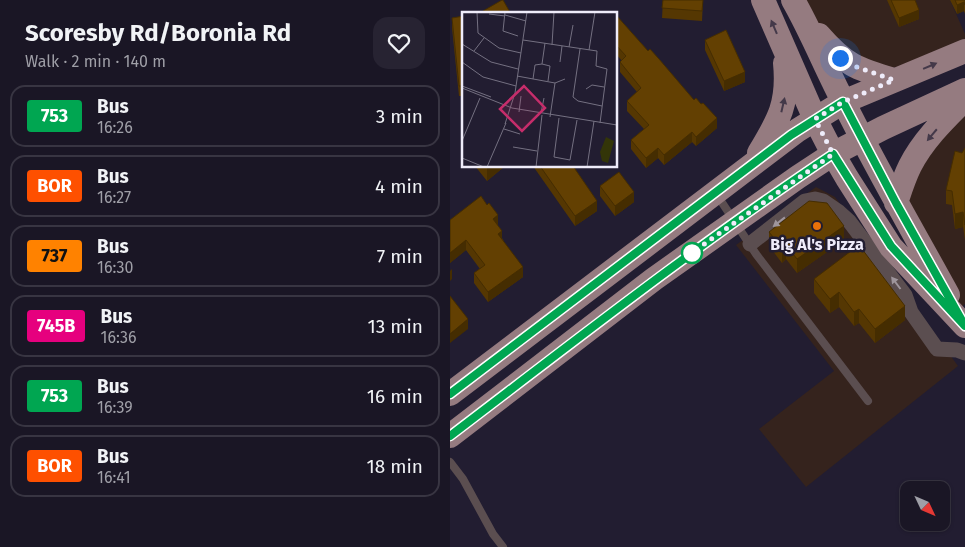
<!DOCTYPE html>
<html lang="en">
<head>
<meta charset="utf-8">
<style>
  :root { --surface:#1a1625; --page:#272332; --text:#f1f3f6; --muted:#9f9fa7; --line:#383542 }
  body { margin:0; font-family:"Fira Sans",sans-serif; background:var(--page); color:var(--text); height:100vh; display:flex; flex-direction:column; font-size:19px; white-space:nowrap }
  * { box-sizing:border-box; margin:0 }
  p { font-size:16px; color:var(--muted) }
  .icon { flex:none; width:28px; height:28px; fill:none; stroke:currentColor; stroke-width:2; stroke-linecap:round; stroke-linejoin:round }
  .map { position:relative; flex:1; overflow:hidden }
  .drawer { display:flex; flex-direction:column; background:var(--surface); width:450px }
  .drawer>* { flex:none }
  .badge { padding:0 10px; border-radius:4px; font-size:18px; line-height:32px }
  .needle { width:32px; rotate:134deg }
  .buttons { position:absolute; left:450px; top:481px; display:grid; gap:10px }
  .buttons a { display:grid; place-items:center; width:50px; height:50px; border-radius:10px; background:var(--surface); box-shadow:0 1px 4px #0004,0 0 0 1px var(--line); font-size:25px }
  .you { position:absolute; width:25px; height:25px; margin:-12px; border:4px solid #fff; border-radius:50%; background:#1a73e8; box-shadow:0 0 0 8px #1a73e833 }
  .map>.badge { position:absolute; translate:-50% -50%; box-shadow:0 0 0 2px #fff }
  .round { display:grid; place-items:center; flex:none; width:52px; height:52px; border-radius:15px; background:var(--page) }
  .overview { display:flex; align-items:center; justify-content:space-between; height:85px; padding:0 25px }
  h1 { font-size:24px; font-weight:700; line-height:38px }
  ul { padding:0; list-style:none }
  li { display:flex; align-items:center; gap:15px; height:62px; margin:0 10px 8px; padding:0 15px; border:2px solid var(--line); border-radius:15px }
  li div { flex:1 }
  li b { display:block; font-size:19px }
  li em { font-style:normal }
  li .badge { min-width:55px; font-weight:700; text-align:center }
  main { display:flex; flex:1; min-height:0 }
  .map>svg:first-child { display:block }
  .commercial { fill:#35231d }
  .lines { fill:none; stroke-linecap:round; stroke-linejoin:round }
  .lane { stroke:#5b4e50; stroke-width:8 }
  .street { stroke:#5b4e50; stroke-width:15 }
  .primary { stroke:#957b80; stroke-width:24 }
  .wall { fill:#553702 }
  .shaded-wall { fill:#452d01 }
  .building { fill:#634002; stroke:#452d01 }
  .oneway { fill:#443949 }
  .oneway2 { fill:#9e959c }
  .line-casing { stroke:#fff; stroke-width:11 }
  .line { stroke:#00a651; stroke-width:8 }
  .walk { stroke:#efecfa; stroke-width:5; stroke-dasharray:0 9 }
  .food-dot { fill:#e8710a; stroke:#221d31; stroke-width:2 }
  .stop-dot { fill:#fff; stroke:#00a651; stroke-width:2.5 }
  .labels { text-anchor:middle; dominant-baseline:central; stroke-width:5; stroke-linejoin:round; paint-order:stroke }
  .poi-label { font-size:16px; font-weight:bold; fill:#efecfa; stroke:#221d31 }
  .inset-road { fill:none; stroke:#747081; stroke-width:1 }
  .view { fill:#c62d6b; fill-opacity:0.15; stroke:#c62d6b; stroke-width:2.5 }
  .inset-edge { fill:none; stroke:#efecfa; stroke-width:2.5 }
</style>
</head>
<body>
<main>
<section class="drawer">
<div class="overview"><div><h1>Scoresby Rd/Boronia Rd</h1><p>Walk · 2 min · 140 m</p></div><a class="round"><svg class="icon" aria-label="heart" viewBox="0 0 24 24"><path d="M12 20l-8-8c-3-5 5-10 8-4 3-6 11-1 8 4z"/></svg></a></div>
<ul>
<li><span class="badge" style="background:#00a651;color:#fff">753</span><div><b>Bus</b><p>16:26</p></div><em>3 min</em></li>
<li><span class="badge" style="background:#fe5000;color:#fff">BOR</span><div><b>Bus</b><p>16:27</p></div><em>4 min</em></li>
<li><span class="badge" style="background:#ff8200;color:#111">737</span><div><b>Bus</b><p>16:30</p></div><em>7 min</em></li>
<li><span class="badge" style="background:#e6007e;color:#fff">745B</span><div><b>Bus</b><p>16:36</p></div><em>13 min</em></li>
<li><span class="badge" style="background:#00a651;color:#fff">753</span><div><b>Bus</b><p>16:39</p></div><em>16 min</em></li>
<li><span class="badge" style="background:#fe5000;color:#fff">BOR</span><div><b>Bus</b><p>16:41</p></div><em>18 min</em></li>
</ul>
</section>
<div class="map">
<svg width="515" height="547" viewBox="0 0 515 547">
  <rect width="100%" height="100%" fill="#221d31"/>
  <path class="commercial" d="M343,0H500L515,34V51L421,73Z
    M515,99V304L507,311L446,203Z
    M366,187L385,197L508,366L356,487L309,429L384,371L286,245Z"/>
  <g class="lines">
    <path class="lane" d="M267,195L306,254L418,401
      M0,462L13,479L43,534L53,547"/>
    <path class="street" d="M300,244L355,201L365,199L373,201L389,212L399,221L455,295L461,312L487,349L507,350L515,353"/>
    <path class="primary" d="M313,0L365,119L383,154L397,178L441,247L515,326
      M343,0C362,33 376,69 394,103C426,168 463,231 498,295
      M369,35C395,65 407,69 444,80
      M309,153C329,120 339,103 335,63
      M446,203C450,191 454,178 460,166C473,140 495,119 515,99
      M0,394L348,130L393,102L515,51
      M0,436L204,279L348,177L383,154L433,128L515,90"/>
  </g>
  <path class="wall" d="M213,0H253L252,21L212,18Z
    M437,0H465L469,19L449,27Z
    M500,0H515V14L514,11L507,14Z
    M166,15L267,128L246,146L242,142L214,165L208,158L196,168L181,149V140L194,129L177,111V101L187,92L170,72V62L172,61L166,54Z
    M14,16V96H9L2,28V18Z
    M255,40L295,82L274,91L255,50Z
    M14,132V152L11,149V135Z
    M515,148V240L513,227L505,229L502,205L496,204V190L512,153Z
    M25,166H55L37,181Z
    M83,166H123L147,211L125,226Z
    M150,186L184,202L165,216L150,196Z
    M0,220L48,225L47,226L52,238L73,277L38,302L24,283V273L30,269L16,250L0,263Z
    M319,232L394,240L347,273L336,259L332,263L319,246Z
    M364,279L455,320L425,343L409,323L404,326L389,307L380,313L364,293Z"/>
  <path class="shaded-wall" d="M514,2V11L507,14V5Z
    M469,10V19L449,27V18Z
    M295,72V82L274,91V81Z
    M267,118V128L246,146V137Z
    M242,132V142L214,165V155Z
    M208,148V158L196,168V158Z
    M37,166H55L37,181Z
    M184,192V202L165,216V206Z
    M147,201V211L125,226V216Z
    M513,212V227L505,229V214Z
    M48,215V225L43,229V219Z
    M394,226V240L347,273V259Z
    M52,231V241L48,234Z
    M16,240V250L0,263V253Z
    M336,245V259L332,263V248Z
    M73,267V277L38,302V292Z
    M2,269V279L0,281V271Z
    M389,292V307L380,313V299Z
    M455,306V320L425,343V329Z
    M409,309V323L404,326V312Z
    M18,319V329L0,343V334Z"/>
  <path class="building" d="M52,0H53L61,14H35L33,11Z
    M213,0H253L252,11L212,8Z
    M441,0H465L469,10L449,18Z
    M505,0H515V5L514,2L507,5Z
    M166,15L198,51L200,49L209,59L244,100L246,98L251,104L253,103L267,118L246,137L242,132L214,155L208,148L196,158L181,140L199,125L177,101L191,88L170,62L176,56L166,45Z
    M14,16V86H9L2,18Z
    M276,30L295,72L274,81L255,40Z
    M14,132V138L11,135Z
    M515,148V225L513,212L505,214L502,191L496,190L505,151L512,153Z
    M90,166H123L147,201L125,216Z
    M169,172L184,192L165,206L150,186Z
    M31,196L37,205L39,203L48,215L43,219L52,231L48,234L73,267L38,292L24,273L35,265L16,240L0,253V220Z
    M359,201L377,203L394,226L347,259L336,245L332,248L319,232Z
    M409,245L455,306L425,329L409,309L404,312L389,292L380,299L364,279Z
    M0,296L18,319L0,334Z"/>
  <defs><path id="oneway-solid" d="M-6-.8H1V-3.2L6.5 0L1 3.2V.8H-6Z" transform="scale(1.25)"/></defs>
  <g class="oneway">
    <use href="#oneway-solid" transform="translate(324 27) rotate(-113)"/>
    <use href="#oneway-solid" transform="translate(480 66) rotate(-23)"/>
    <use href="#oneway-solid" transform="translate(333 105) rotate(-77)"/>
    <use href="#oneway-solid" transform="translate(482 135) rotate(130)"/>
  </g>
  <g class="oneway2">
    <use href="#oneway-solid" transform="translate(329 222) rotate(142)"/>
    <use href="#oneway-solid" transform="translate(446 283) rotate(-127)"/>
  </g>
  <g class="lines">
    <defs>
      <path id="line" d="M0,394L341,135L393,102L446,203L515,326L441,246L383,154C251,242 126,340 0,436"/>
    </defs>
    <use href="#line" class="line-casing"/>
    <use href="#line" class="line"/>
    <path class="walk" d="M242,253L237,256L383,154L365,119L393,102L444,80L401,65L390,58"/>
  </g>
  <circle class="food-dot" cx="367" cy="226" r="5"/>
  <circle class="stop-dot" cx="242" cy="253" r="10"/>
  <g class="labels">
    <g class="poi-label">
      <text x="367" y="244">Big Al's Pizza</text>
    </g>
  </g>
  <g transform="translate(12 12)">
    <rect width="155" height="155" fill="#221d31"/>
    <path d="M144,125L152,129L146,151L140,149L138,140Z" fill="#333508"/>
    <path class="inset-road" d="M15,0L16,21L37,36L59,41M43,0L41,19L56,24M27,2L43,4M43,3L64,9M61,28L135,39L134,54L145,57L138,111M0,32L29,50L56,57M90,33L92,0M107,35L111,13M118,37L111,85L116,89L140,94M127,38L133,0M12,39L22,26M0,50L21,65L54,74M98,50L100,34M80,52L83,31M55,64L93,71L103,67M71,67L73,53L80,52L88,54L86,69M0,74L29,85M0,76L50,96L155,113M124,77L130,73L142,75M57,100L59,84M79,101L82,86M88,105L93,71M97,106L92,145L108,148L115,108M43,112L53,81L65,0M42,117L58,122M0,129L18,86M51,135L75,139M0,146L22,155M25,155L44,111M74,155L80,103M125,155L132,109"/>
    <path class="view" d="M62,74L83,96L60,119L38,97Z"/>
    <rect width="155" height="155" class="inset-edge"/>
  </g>
</svg>
<div class="buttons">
<a><svg class="needle" viewBox="-14 -14 28 28"><path d="M0-13l5 13h-10z" fill="#e53935"/><path d="M0 13l5-13h-10z" fill="#9f9fa7"/></svg></a>
</div>
<div class="you" style="left:390px;top:58px"></div>
</div>
</main>
</body>
</html>
